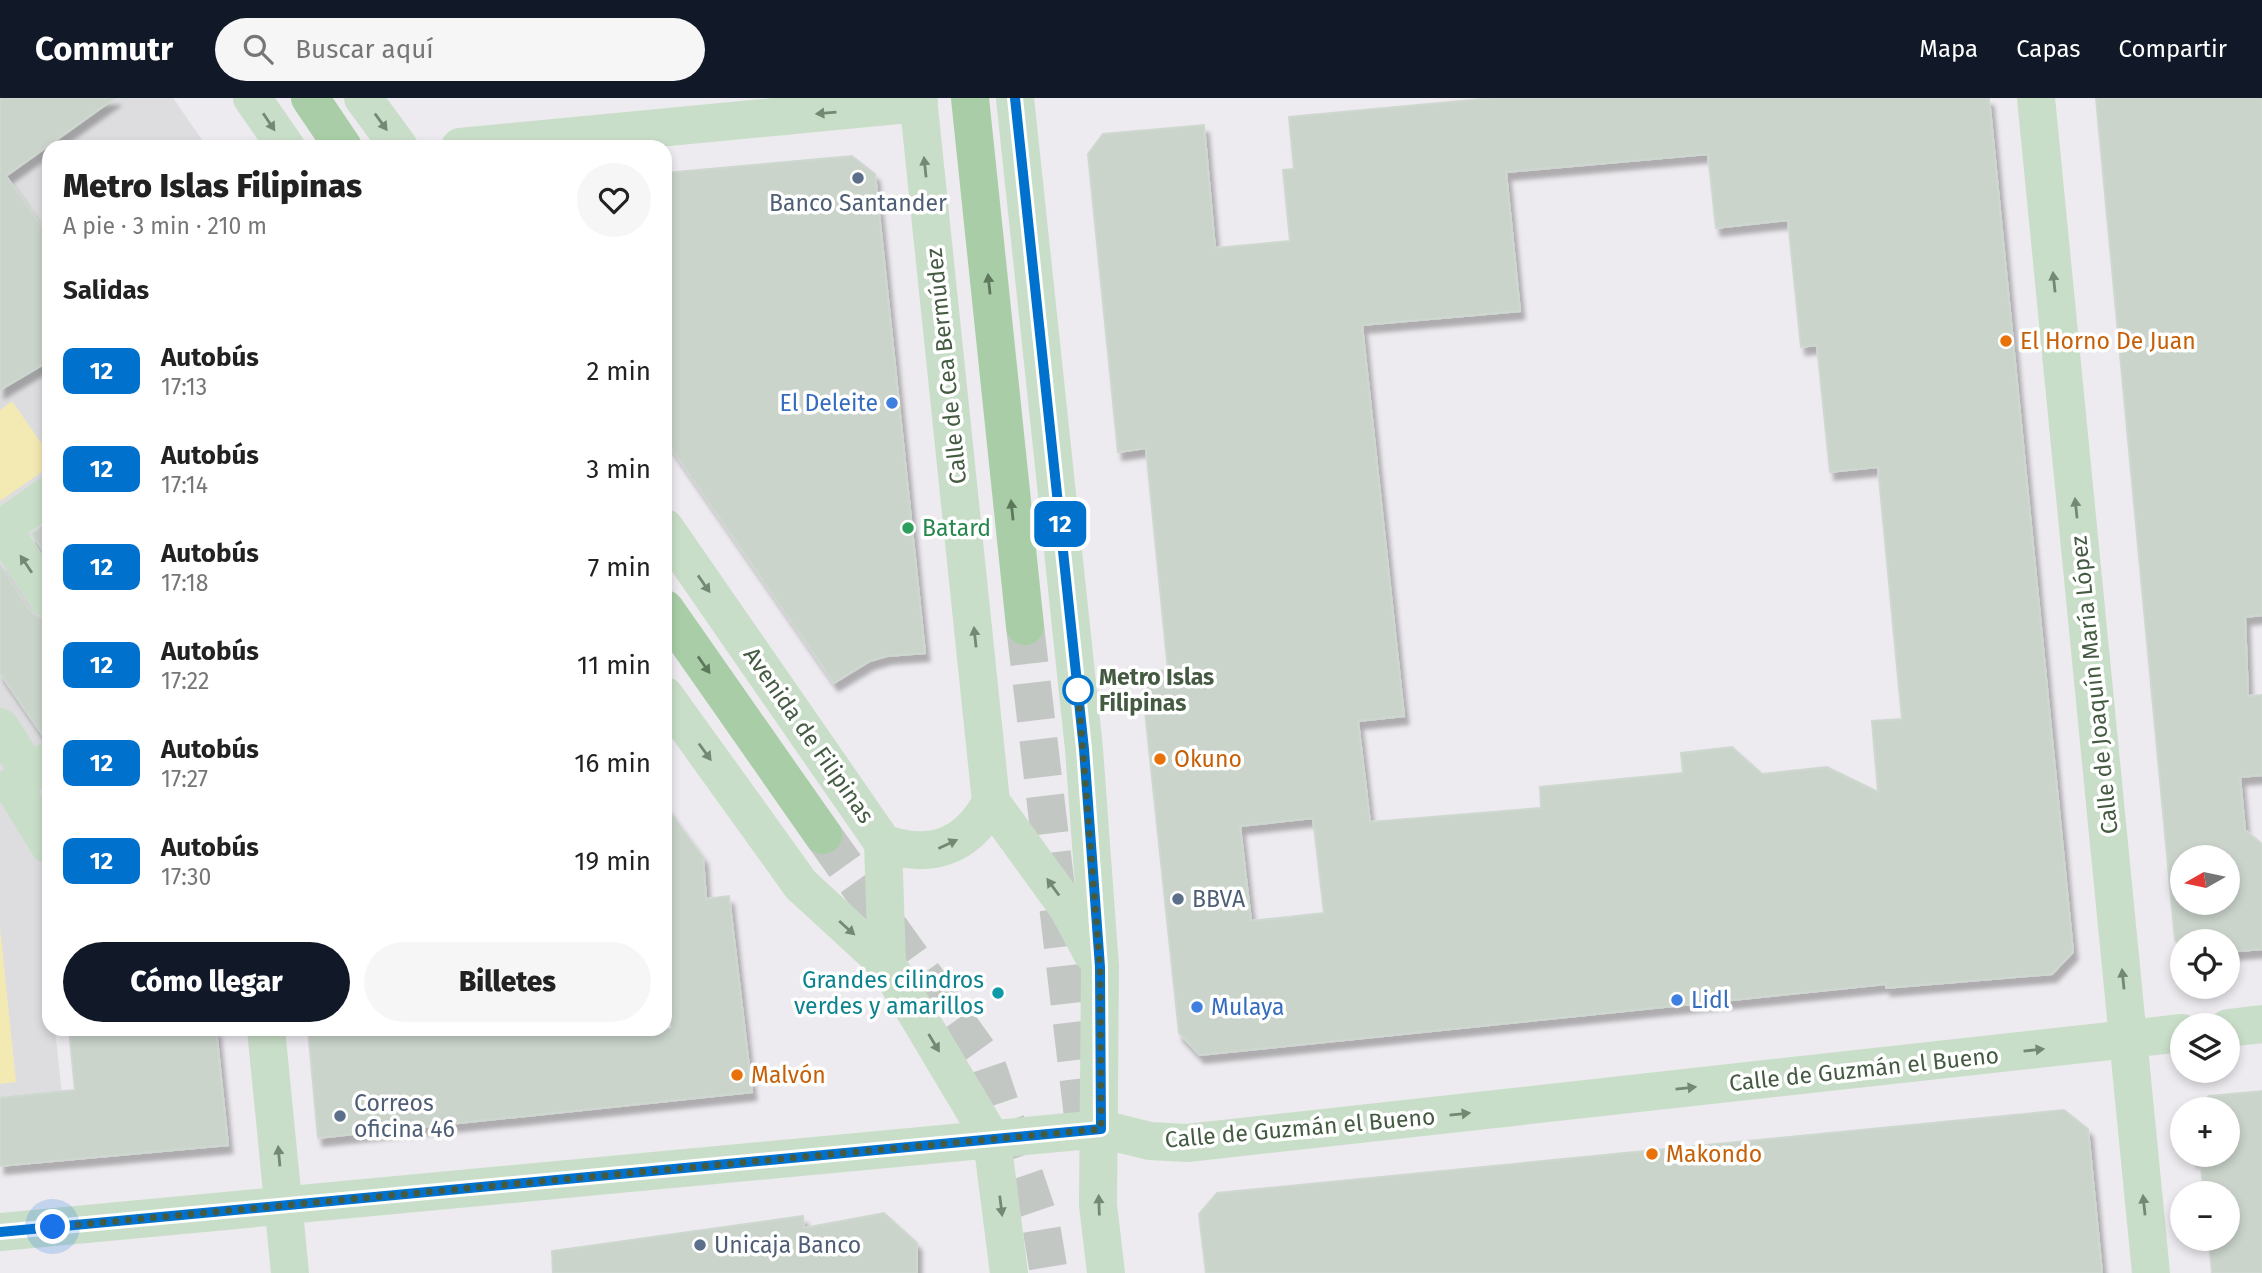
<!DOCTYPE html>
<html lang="es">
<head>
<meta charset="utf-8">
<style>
  :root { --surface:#fff; --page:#f6f6f6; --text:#222; --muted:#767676; --accent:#111827 }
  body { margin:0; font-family:"Fira Sans",sans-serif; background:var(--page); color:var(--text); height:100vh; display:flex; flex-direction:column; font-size:26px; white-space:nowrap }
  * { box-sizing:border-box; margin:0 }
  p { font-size:23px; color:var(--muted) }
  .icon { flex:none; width:38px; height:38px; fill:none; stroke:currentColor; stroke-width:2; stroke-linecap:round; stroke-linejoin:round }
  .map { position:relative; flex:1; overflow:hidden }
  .panel { position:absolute; left:42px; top:42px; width:630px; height:896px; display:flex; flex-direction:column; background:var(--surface); border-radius:21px; box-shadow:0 4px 10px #0003 }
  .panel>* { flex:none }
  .badge { padding:0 14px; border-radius:10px; font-size:24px; line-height:46px }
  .needle { width:46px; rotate:261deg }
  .buttons { position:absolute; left:2170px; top:747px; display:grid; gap:14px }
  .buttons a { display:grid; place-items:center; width:70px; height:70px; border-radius:50%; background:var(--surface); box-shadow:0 4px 10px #0003; font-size:35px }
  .you { position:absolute; width:35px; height:35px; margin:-18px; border:5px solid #fff; border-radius:50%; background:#1a73e8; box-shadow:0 0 0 10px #1a73e833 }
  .map>.badge { position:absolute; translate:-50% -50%; box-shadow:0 0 0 4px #fff }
  h2 { padding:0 21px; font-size:26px; line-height:63px }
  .round { display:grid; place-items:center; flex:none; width:74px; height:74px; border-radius:37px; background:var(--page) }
  .head { display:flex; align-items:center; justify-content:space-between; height:119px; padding:0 21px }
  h1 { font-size:33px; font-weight:800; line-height:52px }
  .button { display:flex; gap:14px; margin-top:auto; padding:14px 21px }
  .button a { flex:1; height:80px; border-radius:42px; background:var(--accent); color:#fff; font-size:28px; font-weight:800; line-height:80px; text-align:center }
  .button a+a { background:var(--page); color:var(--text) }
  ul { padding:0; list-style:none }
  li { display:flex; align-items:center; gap:21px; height:98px; padding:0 21px }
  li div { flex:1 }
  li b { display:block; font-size:26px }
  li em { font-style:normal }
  li .badge { min-width:77px; font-weight:700; text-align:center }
  header { display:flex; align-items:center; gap:42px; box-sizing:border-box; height:98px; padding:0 35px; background:var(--accent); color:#fff }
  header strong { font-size:33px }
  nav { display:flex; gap:38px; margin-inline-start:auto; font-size:24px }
  .search { width:490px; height:63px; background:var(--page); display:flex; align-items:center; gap:18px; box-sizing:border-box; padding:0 24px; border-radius:38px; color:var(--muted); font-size:26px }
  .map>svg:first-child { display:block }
  .education { fill:#dddde0 }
  .green { fill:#f3e9b3 }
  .building { fill:#cad4cb; stroke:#cfd8d0; stroke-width:2; fill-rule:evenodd; filter:url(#shadow) }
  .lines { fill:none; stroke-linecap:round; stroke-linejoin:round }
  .major-tunnel { stroke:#c3c7c4; stroke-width:38; stroke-dasharray:38 19; stroke-linecap:butt }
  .minor { stroke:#c9dec8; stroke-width:38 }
  .major { stroke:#a9cea7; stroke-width:38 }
  .oneway { fill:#738971 }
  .oneway2 { fill:#5d785b }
  .line-casing { stroke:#fff; stroke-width:16 }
  .line { stroke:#0072ce; stroke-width:10 }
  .walk { stroke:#445b42; stroke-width:7; stroke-dasharray:0 12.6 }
  .service-dot { fill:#5c6f8a; stroke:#fff; stroke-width:2.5 }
  .food-dot { fill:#e8710a; stroke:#fff; stroke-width:2.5 }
  .shop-dot { fill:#3f7fe0; stroke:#fff; stroke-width:2.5 }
  .leisure-dot { fill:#2e9e5b; stroke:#fff; stroke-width:2.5 }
  .stop-dot { fill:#fff; stroke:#0072ce; stroke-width:3.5 }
  .culture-dot { fill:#0f9aa8; stroke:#fff; stroke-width:2.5 }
  .labels { text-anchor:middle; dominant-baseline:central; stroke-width:7; stroke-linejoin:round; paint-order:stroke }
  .service-label { font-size:23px; fill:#4e5e75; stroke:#fff; text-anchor:start }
  .food-label { font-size:23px; fill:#c56008; stroke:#fff; text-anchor:start }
  .street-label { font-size:23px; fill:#445b42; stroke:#fff }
  .shop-label { font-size:23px; fill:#366cbe; stroke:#fff; text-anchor:start }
  .leisure-label { font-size:23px; fill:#27864d; stroke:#fff; text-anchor:start }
  .stop-label { font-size:23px; font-weight:bold; fill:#445b42; stroke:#fff; text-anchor:start }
  .culture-label { font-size:23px; fill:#0d838f; stroke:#fff; text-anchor:end }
</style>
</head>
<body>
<header>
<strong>Commutr</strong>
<div class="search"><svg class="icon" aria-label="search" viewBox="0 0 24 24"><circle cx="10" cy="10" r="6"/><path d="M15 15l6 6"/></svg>Buscar aquí</div>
<nav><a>Mapa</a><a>Capas</a><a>Compartir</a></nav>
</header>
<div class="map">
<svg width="2262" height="1175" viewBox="0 0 2262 1175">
  <defs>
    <filter id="shadow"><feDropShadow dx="4.5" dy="8" stdDeviation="2" flood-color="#0004"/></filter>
  </defs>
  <rect width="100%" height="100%" fill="#edebef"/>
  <path class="education" d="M0,0H173L207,49H49V931H55L69,1061L0,1068Z"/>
  <path class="green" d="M12,303L49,356V369L0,403V312Z
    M0,829L16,984L0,986Z"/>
  <path class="building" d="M0,0H115L6,78L49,139V263L0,292Z
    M1493,0H1989L2073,854L2052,876L1886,890V886L1200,957L1179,935L1141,575L1168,572L1146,350L1118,354L1088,56L1103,36L1204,27L1215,150L1290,143L1283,72L1294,71L1289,19ZM1708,56L1716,130L1788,122L1801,249L1817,247L1830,374L1878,369L1902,621L1872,623L1878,694L1827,669L1762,676L1732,649L1681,655L1683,675L1540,689L1541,710L1370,724L1358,623L1404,618L1362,227L1520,213L1506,74ZM1313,720L1324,815L1251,823L1240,728Z
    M2096,0H2262V517L2245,519L2248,598L2262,597V677L2240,679L2245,732L2262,746V851L2228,854V844H2182V848L2175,842ZM2182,760H2228V805H2182Z
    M852,58L875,76L925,555L887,558L870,563L834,585L665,341V75Z
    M49,424V461L32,436Z
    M0,467L31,514L39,520L49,523V641L46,642L0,575Z
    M665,707L703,759L706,801L729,798L752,994L318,1040L308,931H672L665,879Z
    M69,931H216L228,1047L0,1068V1000L75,992Z
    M2262,993V1175H2212L2209,1141H2228V1096H2204L2200,1061H2193V1057H2228V1012H2196L2209,998Z
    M2064,1012L2088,1031L2102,1175H1206L1199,1116L1217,1095Z
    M884,1115L917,1145V1175H553L552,1153L803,1118L804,1130Z"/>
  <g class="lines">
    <path class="major-tunnel" d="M1025,528L1086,1044
      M823,737L986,965L1041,1127L1049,1175"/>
    <path class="minor" d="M252,0L286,49
      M363,0L399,49
      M1015,0L1084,651L1100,869L1098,1107L1106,1175
      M2036,0L2151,1175
      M460,49L919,5
      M2,430L49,501
      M665,430L883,745L887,866
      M0,432L49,397
      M665,598L801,787L887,866L992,1042L1009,1175
      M0,629L30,676
      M49,663L13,688L49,747
      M991,704L1068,810L1092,855
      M883,745C930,762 968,749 991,704L918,0
      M2228,930L2262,926
      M266,931L290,1175
      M0,1134L1101,1031L1150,1043L1187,1045L2182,935"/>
    <path class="major" d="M310,0L343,49
      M970,0L1025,528
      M665,511L823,737"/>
  </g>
  <defs><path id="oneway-solid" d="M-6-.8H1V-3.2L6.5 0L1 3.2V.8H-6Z" transform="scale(1.75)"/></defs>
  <g class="oneway">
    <use href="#oneway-solid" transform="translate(826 15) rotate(175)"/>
    <use href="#oneway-solid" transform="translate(269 24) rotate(56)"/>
    <use href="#oneway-solid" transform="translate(381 24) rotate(54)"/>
    <use href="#oneway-solid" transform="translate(925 69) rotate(-96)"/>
    <use href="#oneway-solid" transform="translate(2054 184) rotate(-96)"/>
    <use href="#oneway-solid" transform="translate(2076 410) rotate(-96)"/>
    <use href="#oneway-solid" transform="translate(26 466) rotate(-124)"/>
    <use href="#oneway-solid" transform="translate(704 486) rotate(55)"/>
    <use href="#oneway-solid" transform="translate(975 539) rotate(-96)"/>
    <use href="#oneway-solid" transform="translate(705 654) rotate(54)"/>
    <use href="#oneway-solid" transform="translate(948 746) rotate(-25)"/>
    <use href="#oneway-solid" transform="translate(1053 789) rotate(-126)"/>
    <use href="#oneway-solid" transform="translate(847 830) rotate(42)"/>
    <use href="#oneway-solid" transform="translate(2123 881) rotate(-96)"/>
    <use href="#oneway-solid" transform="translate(934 945) rotate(59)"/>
    <use href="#oneway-solid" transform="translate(2034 952) rotate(-6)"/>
    <use href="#oneway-solid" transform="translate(1686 990) rotate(-6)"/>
    <use href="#oneway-solid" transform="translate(1460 1016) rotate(-6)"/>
    <use href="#oneway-solid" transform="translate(279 1058) rotate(-95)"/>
    <use href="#oneway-solid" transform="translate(1099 1107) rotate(-92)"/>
    <use href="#oneway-solid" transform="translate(2144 1107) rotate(-96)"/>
    <use href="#oneway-solid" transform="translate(1001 1108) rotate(83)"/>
  </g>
  <g class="oneway2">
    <use href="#oneway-solid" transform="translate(989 186) rotate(-96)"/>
    <use href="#oneway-solid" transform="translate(1012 412) rotate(-96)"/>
    <use href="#oneway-solid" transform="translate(704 567) rotate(55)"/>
  </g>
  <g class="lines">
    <defs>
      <path id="line" d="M0,1134L1101,1031L1100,869L1084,651L1015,0"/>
    </defs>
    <use href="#line" class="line-casing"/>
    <use href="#line" class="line"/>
    <path class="walk" d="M53,1129L1101,1031L1100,869L1078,592"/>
  </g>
  <g class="service-dot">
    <circle cx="858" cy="80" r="7"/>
    <circle cx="1178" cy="801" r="7"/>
    <circle cx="340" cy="1018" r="7"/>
    <circle cx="700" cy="1147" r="7"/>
  </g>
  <g class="food-dot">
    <circle cx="2006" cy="243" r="7"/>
    <circle cx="1160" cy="661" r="7"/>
    <circle cx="737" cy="977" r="7"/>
    <circle cx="1652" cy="1056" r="7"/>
  </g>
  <g class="shop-dot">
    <circle cx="892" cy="305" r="7"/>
    <circle cx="1677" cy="902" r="7"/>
    <circle cx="1197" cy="909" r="7"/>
  </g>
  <circle class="leisure-dot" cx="908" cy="430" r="7"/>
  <circle class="stop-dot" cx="1078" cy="592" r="14"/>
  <circle class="culture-dot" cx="998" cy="895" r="7"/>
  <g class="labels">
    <g class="service-label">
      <text x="858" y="105" text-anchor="middle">Banco Santander</text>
      <text x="1192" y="801">BBVA</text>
      <text x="354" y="1005">Correos<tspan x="354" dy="26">oficina 46</tspan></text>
      <text x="714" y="1147">Unicaja Banco</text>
    </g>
    <g class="food-label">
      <text x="2020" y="243">El Horno De Juan</text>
      <text x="1174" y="661">Okuno</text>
      <text x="751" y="977">Malvón</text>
      <text x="1666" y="1056">Makondo</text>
    </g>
    <g class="street-label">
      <text transform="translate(946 268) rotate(-96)">Calle de Cea Bermúdez</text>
      <text transform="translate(2094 587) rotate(-96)">Calle de Joaquín María López</text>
      <text transform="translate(809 637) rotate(55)">Avenida de Filipinas</text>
      <text transform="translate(1864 971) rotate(-6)">Calle de Guzmán el Bueno</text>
      <text transform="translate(1300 1030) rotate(-5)">Calle de Guzmán el Bueno</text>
    </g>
    <g class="shop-label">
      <text x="878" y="305" text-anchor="end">El Deleite</text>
      <text x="1691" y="902">Lidl</text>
      <text x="1211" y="909">Mulaya</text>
    </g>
    <g class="leisure-label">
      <text x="922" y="430">Batard</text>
    </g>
    <g class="stop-label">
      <text x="1099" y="579">Metro Islas<tspan x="1099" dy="26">Filipinas</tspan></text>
    </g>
    <g class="culture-label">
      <text x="984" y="882">Grandes cilindros<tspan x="984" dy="26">verdes y amarillos</tspan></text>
    </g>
  </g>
</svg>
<div class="buttons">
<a><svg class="needle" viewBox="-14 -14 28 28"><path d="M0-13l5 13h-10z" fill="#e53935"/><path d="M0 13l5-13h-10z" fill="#767676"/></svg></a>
<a><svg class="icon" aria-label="locate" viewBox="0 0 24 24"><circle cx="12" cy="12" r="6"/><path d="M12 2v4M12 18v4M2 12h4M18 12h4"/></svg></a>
<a><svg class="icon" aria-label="layers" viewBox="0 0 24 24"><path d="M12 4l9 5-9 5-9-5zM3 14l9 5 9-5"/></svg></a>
<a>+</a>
<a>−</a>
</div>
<div class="you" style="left:53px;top:1129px"></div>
<b class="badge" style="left:1060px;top:426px;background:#0072ce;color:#fff">12</b>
<section class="panel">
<div class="head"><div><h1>Metro Islas Filipinas</h1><p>A pie · 3 min · 210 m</p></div><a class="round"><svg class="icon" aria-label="heart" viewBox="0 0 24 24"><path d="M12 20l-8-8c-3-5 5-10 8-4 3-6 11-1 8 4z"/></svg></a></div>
<h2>Salidas</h2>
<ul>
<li><span class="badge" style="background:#0072ce;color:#fff">12</span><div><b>Autobús</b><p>17:13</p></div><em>2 min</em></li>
<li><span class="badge" style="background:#0072ce;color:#fff">12</span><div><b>Autobús</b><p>17:14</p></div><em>3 min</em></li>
<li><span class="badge" style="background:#0072ce;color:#fff">12</span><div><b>Autobús</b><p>17:18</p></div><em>7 min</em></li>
<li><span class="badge" style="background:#0072ce;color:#fff">12</span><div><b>Autobús</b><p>17:22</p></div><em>11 min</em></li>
<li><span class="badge" style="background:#0072ce;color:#fff">12</span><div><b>Autobús</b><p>17:27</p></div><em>16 min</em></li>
<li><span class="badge" style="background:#0072ce;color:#fff">12</span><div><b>Autobús</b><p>17:30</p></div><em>19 min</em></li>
</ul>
<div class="button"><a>Cómo llegar</a><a>Billetes</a></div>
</section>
</div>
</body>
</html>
